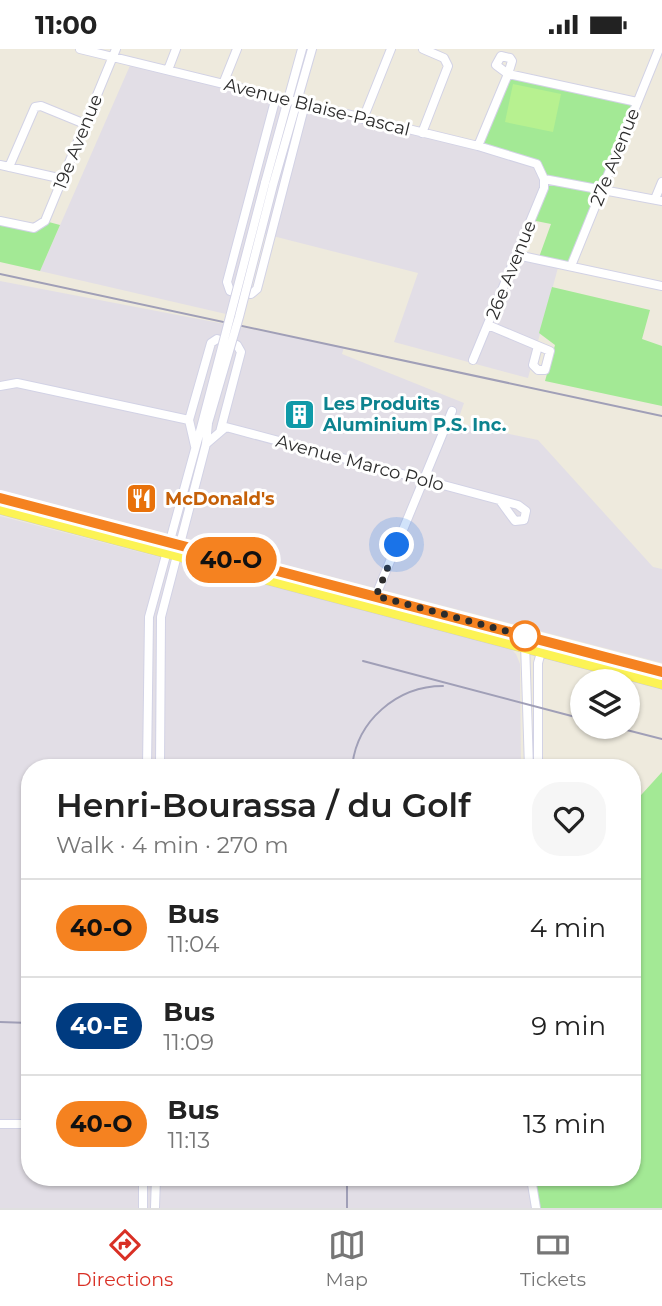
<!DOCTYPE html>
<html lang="en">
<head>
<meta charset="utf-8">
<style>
  :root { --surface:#fff; --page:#f6f6f6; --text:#222; --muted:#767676; --line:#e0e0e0; --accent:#d93025 }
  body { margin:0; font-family:Montserrat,sans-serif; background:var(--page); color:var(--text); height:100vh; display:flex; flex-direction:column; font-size:26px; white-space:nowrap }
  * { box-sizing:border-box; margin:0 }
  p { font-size:23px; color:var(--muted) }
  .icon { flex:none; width:38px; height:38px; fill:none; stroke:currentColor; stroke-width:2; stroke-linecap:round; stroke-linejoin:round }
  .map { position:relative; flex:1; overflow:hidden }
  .sheet { position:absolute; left:21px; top:710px; width:620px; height:427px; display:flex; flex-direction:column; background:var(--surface); border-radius:28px; box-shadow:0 2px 5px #0004 }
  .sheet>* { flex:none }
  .badge { padding:0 14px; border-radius:23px; font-size:24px; line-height:46px }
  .buttons { position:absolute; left:570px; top:620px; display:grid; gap:14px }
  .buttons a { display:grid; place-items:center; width:70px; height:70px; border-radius:50%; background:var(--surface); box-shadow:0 2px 5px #0004; font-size:35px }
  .you { position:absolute; width:35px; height:35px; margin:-18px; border:5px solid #fff; border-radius:50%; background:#1a73e8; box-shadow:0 0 0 10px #1a73e833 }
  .map>.badge { position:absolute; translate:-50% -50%; box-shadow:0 0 0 4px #fff }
  .round { display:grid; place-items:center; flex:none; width:74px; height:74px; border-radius:28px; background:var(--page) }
  .headline { display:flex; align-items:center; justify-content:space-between; height:119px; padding:0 35px }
  h1 { font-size:33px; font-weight:600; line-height:52px }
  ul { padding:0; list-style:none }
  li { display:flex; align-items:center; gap:21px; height:98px; padding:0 35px; border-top:2px solid var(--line) }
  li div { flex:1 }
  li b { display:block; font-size:26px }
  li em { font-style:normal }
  li .badge { min-width:77px; font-weight:700; text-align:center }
  .status { display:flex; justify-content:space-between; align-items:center; height:49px; padding:0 35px; background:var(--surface); direction:ltr }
  .status svg { height:19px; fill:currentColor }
  .dock { display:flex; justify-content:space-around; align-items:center; height:98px; border-top:2px solid var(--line); background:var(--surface); font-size:19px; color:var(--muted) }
  .dock a { display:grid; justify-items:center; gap:4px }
  .dock .active { color:var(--accent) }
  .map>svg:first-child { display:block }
  .industrial { fill:#e2dee6 }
  .green { fill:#a3e995 }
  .pitch { fill:#b7f190 }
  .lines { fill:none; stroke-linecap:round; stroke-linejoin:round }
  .minor-casing { stroke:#d2d2e5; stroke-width:10 }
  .major-casing { stroke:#ccc; stroke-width:11 }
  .minor { stroke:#fff; stroke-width:8 }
  .major { stroke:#fcf355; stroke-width:10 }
  .rail { stroke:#a09fb7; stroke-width:2 }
  .minor-bridge-casing { stroke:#d2d2e5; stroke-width:10; stroke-linecap:butt }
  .minor-bridge { stroke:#fff; stroke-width:8 }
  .line-casing { stroke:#fff; stroke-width:16 }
  .line { stroke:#f58220; stroke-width:10 }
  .walk { stroke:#2c2c2c; stroke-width:7; stroke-dasharray:0 12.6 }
  .stop-dot { fill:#fff; stroke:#f58220; stroke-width:3.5 }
  .labels { text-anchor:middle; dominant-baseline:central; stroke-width:6; stroke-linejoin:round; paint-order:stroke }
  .street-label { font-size:18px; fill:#2c2c2c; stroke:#fff }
  .culture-label { font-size:18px; font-weight:bold; fill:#0d838f; stroke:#fff; text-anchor:start }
  .food-label { font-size:18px; font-weight:bold; fill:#c56008; stroke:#fff; text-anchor:start }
</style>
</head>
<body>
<div class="status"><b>11:00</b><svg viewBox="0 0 49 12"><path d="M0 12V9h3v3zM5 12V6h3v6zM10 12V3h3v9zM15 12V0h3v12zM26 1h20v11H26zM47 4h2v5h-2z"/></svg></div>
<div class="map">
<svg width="662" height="1159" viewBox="0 0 662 1159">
  <rect width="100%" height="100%" fill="#eeeadd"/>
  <path class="industrial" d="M132,12L529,110L544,130L517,206L559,215L528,329L394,293L418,224L261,184L239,268L40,222Z
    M0,232L344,298L342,305L464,354L457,374L538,391L653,518L662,520V614L0,441Z
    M0,467L510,599L516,605L520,615L521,719H30V1129H536L542,1159H0Z"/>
  <path class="green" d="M508,25L637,53L571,217L538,211L551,175L531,171L544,139L537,115L478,97Z
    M0,172L34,179L45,172L60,176L40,222L0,213Z
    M552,238L650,261L642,290L662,297V357L545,332L555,296L539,284Z
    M662,723V1159H536L531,1129H632V756Z"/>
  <path class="pitch" d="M513,35L561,45L553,83L505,73Z"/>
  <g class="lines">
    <defs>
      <path id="minor" d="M80,0L478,97L537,115L544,130V139L473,311
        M168,21L176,0
        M223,35L237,0
        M276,48L227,233L230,242L251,245L257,240L305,55
        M363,70L391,0
        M422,84L448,17L444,9L423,0
        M478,97L508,25L512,12L510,9L501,7L496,16L508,25L637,53
        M0,116L63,130
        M9,118L35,58L41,57L85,75
        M544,130L662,152
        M265,134L302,0
        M273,136L312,0
        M655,150L662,133
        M0,172L34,179L45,172L116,0
        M517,206L662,237
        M571,217L659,0
        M488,276L550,302L545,321H538L533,316L538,297
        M0,337L17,334L189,371
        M220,383L226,378L518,456L526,462L524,471L515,472L501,453
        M195,397L189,371L211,294L217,290L237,296L241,303L220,383L206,395
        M374,551L452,362
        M525,593L529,719
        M147,719L149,568L202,375
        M160,719L161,568L206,395L208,374
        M538,719V614L544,593
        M0,1075H30
        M531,1129L536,1159
        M143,1159V1129
        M155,1159L156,1129"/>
      <path id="major" d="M0,449L662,623
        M0,460L662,635"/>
    </defs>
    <use href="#minor" class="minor-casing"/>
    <use href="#major" class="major-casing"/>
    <use href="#minor" class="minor"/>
    <use href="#major" class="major"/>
    <path class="rail" d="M0,225L662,367
      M363,612L583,670
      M611,677L662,690
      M352,719C356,672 397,637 443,637
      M0,973L30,974
      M347,1159V1129"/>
    <defs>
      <path id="minor-bridge" d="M208,374L239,268L273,136
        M202,375L265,134"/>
    </defs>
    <use href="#minor-bridge" class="minor-bridge-casing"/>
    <use href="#minor-bridge" class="minor-bridge"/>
  </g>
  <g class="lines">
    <defs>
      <path id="line" d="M0,449L662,623"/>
    </defs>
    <use href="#line" class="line-casing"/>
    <use href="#line" class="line"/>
    <path class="walk" d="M397,496L376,547L525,587"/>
  </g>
  <defs>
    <symbol id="building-square" viewBox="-11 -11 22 22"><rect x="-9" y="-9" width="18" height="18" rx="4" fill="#0f9aa8" stroke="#fff"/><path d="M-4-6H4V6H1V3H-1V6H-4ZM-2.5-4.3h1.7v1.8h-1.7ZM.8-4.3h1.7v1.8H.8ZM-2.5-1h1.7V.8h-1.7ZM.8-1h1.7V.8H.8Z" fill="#fff"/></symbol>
    <symbol id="restaurant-square" viewBox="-11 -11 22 22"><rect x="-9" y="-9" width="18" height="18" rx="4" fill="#e8710a" stroke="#fff"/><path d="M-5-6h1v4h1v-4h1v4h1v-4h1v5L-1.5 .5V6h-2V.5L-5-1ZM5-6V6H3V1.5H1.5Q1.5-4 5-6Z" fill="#fff"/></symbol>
  </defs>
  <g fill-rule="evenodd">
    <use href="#building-square" x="282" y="348" width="35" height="35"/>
    <use href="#restaurant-square" x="124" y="432" width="35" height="35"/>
  </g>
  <circle class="stop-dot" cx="525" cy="587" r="14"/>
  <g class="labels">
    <g class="street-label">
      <text transform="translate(317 58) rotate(14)">Avenue Blaise-Pascal</text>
      <text transform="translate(78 93) rotate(-68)">19e Avenue</text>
      <text transform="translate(615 108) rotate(-68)">27e Avenue</text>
      <text transform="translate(511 221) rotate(-68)">26e Avenue</text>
      <text transform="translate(360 414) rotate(15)">Avenue Marco Polo</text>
    </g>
    <g class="culture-label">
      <text x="323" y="355">Les Produits<tspan x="323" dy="21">Aluminium P.S. Inc.</tspan></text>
    </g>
    <g class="food-label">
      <text x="165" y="450">McDonald's</text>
    </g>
  </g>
</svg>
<div class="buttons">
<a><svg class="icon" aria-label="layers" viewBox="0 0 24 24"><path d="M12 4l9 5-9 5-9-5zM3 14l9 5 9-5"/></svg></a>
</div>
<div class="you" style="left:397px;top:496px"></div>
<b class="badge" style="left:231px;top:511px;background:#f58220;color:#111">40-O</b>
<section class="sheet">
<div class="headline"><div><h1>Henri-Bourassa / du Golf</h1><p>Walk · 4 min · 270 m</p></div><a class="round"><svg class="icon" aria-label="heart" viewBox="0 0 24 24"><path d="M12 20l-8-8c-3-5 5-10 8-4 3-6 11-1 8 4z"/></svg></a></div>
<ul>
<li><span class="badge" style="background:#f58220;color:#111">40-O</span><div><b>Bus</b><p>11:04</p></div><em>4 min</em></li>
<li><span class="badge" style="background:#003b80;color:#fff">40-E</span><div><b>Bus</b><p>11:09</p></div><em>9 min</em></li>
<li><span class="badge" style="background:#f58220;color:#111">40-O</span><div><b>Bus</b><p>11:13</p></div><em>13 min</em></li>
</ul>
</section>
</div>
<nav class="dock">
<a class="active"><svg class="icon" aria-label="directions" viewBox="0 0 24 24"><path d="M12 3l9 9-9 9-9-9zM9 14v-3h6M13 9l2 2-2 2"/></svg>Directions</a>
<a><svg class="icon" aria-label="map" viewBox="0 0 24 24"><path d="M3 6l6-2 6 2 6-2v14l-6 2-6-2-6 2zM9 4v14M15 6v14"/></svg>Map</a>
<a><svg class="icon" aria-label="tickets" viewBox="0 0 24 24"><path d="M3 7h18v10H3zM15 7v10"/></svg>Tickets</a>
</nav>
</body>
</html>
